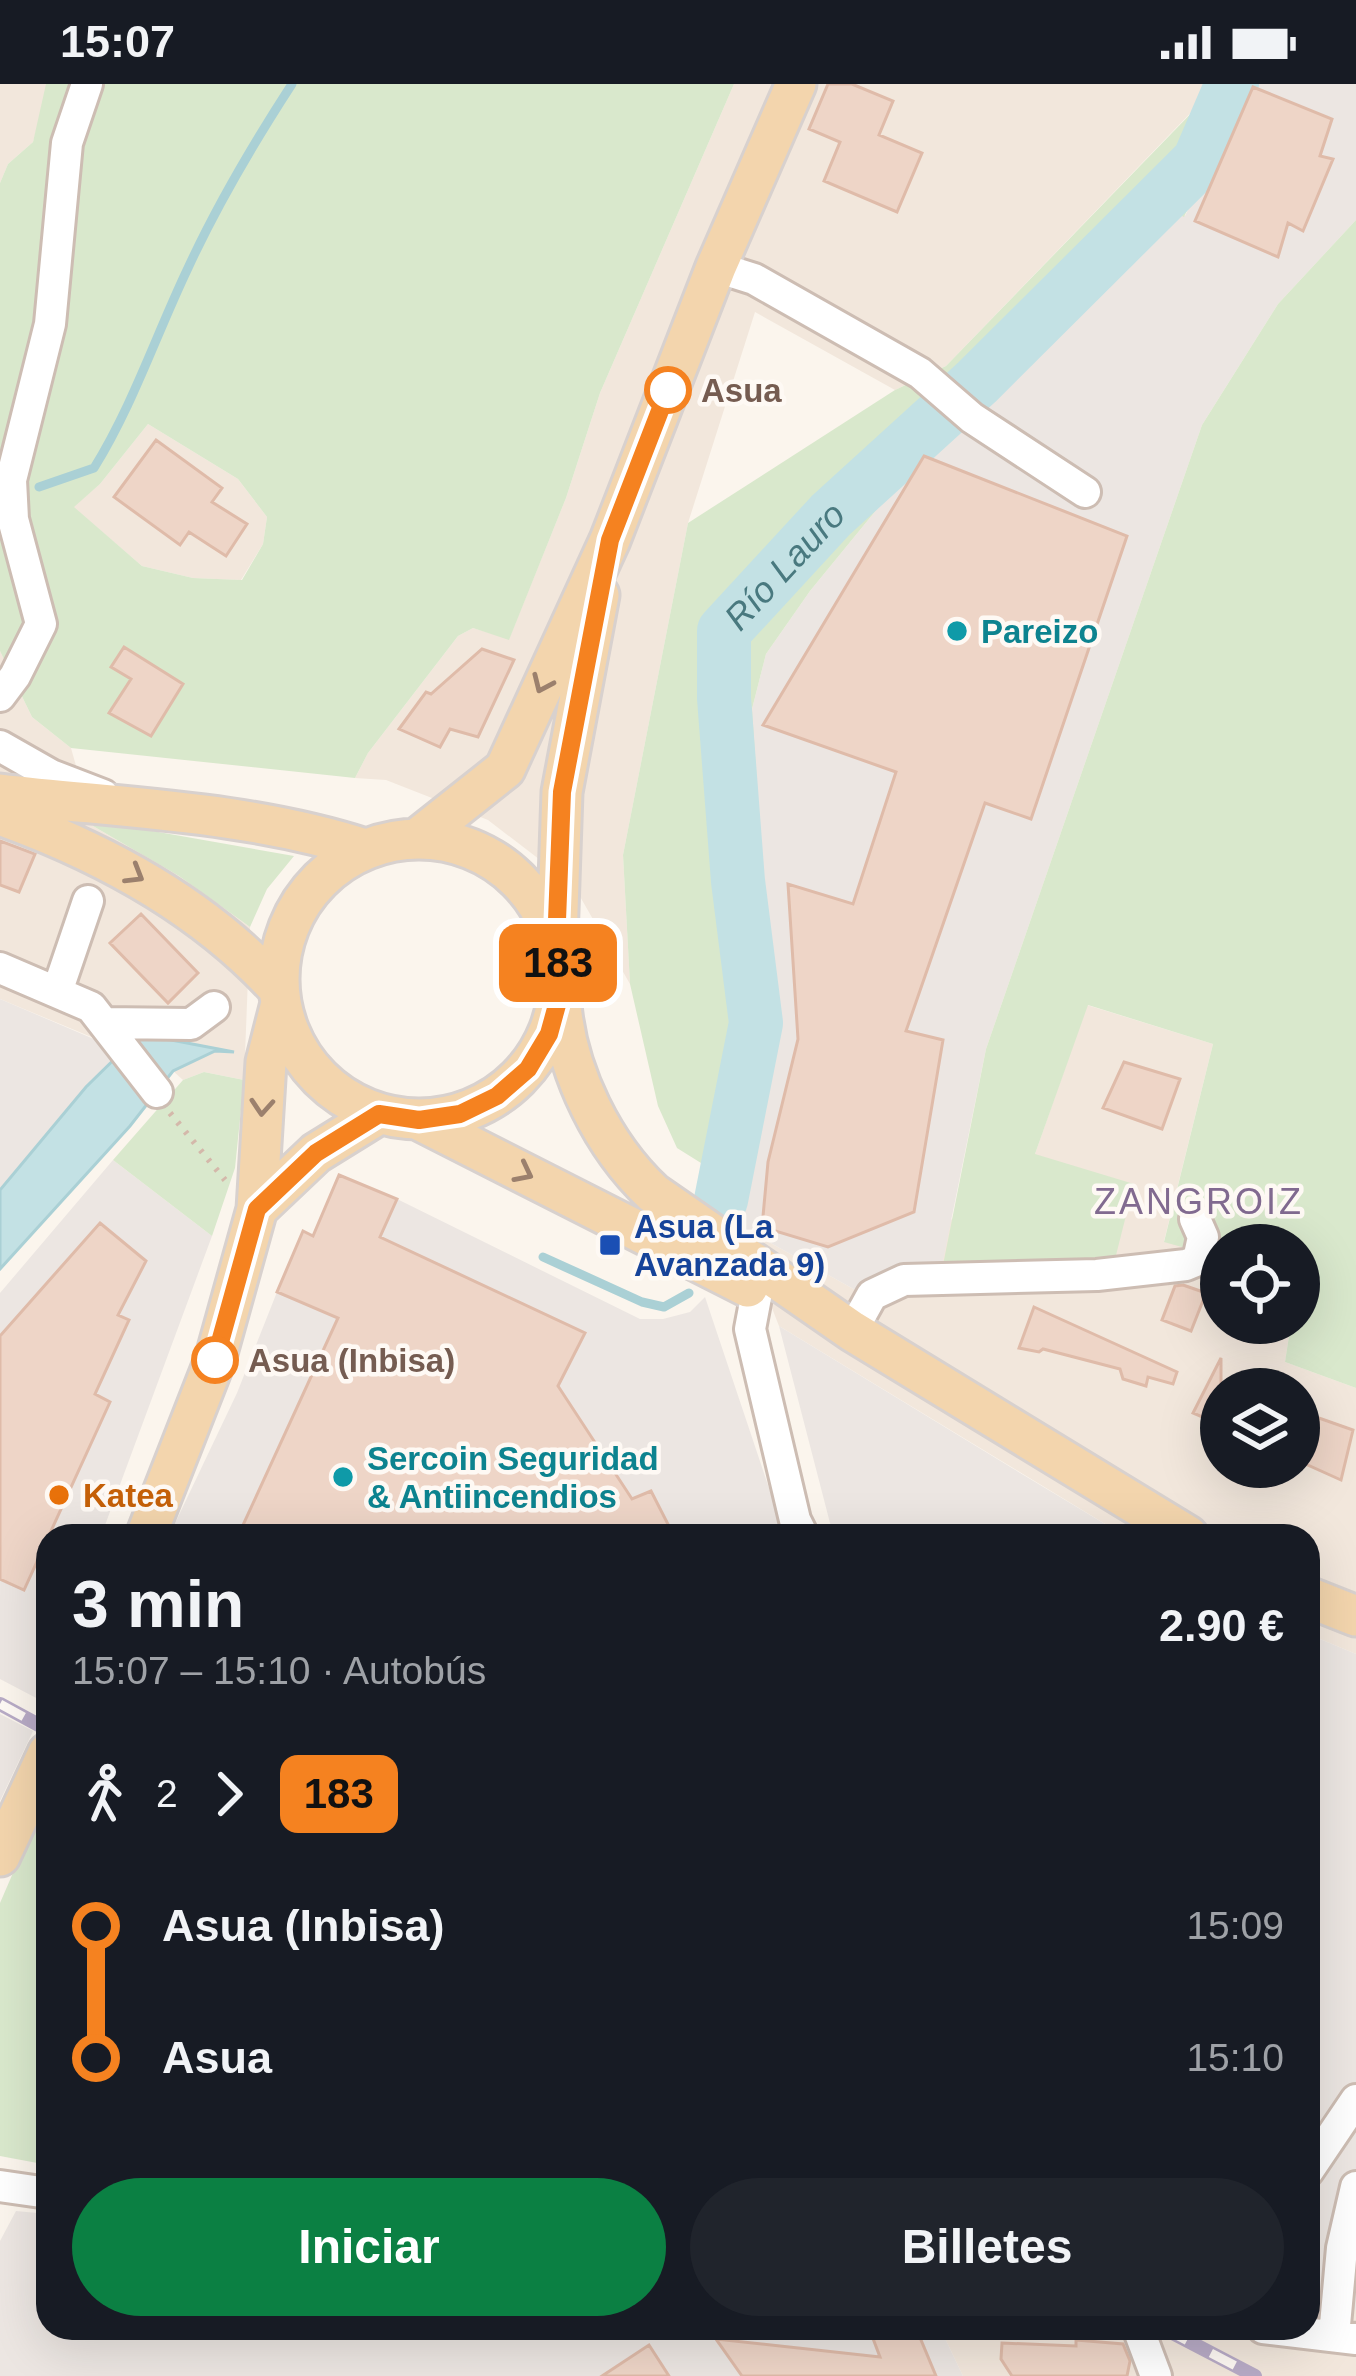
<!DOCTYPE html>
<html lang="es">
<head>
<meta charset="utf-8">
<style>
  :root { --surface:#171b24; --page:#20242c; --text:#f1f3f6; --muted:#9ea1a6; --accent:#0b8043 }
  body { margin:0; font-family:Helvetica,sans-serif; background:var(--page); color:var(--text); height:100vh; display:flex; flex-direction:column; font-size:45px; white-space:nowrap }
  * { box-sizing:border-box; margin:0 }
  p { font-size:39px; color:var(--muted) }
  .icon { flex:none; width:66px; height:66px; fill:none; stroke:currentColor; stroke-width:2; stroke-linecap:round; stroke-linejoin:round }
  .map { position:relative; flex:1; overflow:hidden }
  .sheet { position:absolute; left:36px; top:1440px; width:1284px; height:816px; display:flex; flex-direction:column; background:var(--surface); border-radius:36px; box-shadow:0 12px 48px #0002 }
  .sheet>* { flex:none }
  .badge { padding:0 24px; border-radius:18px; font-size:42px; line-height:78px }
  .buttons { position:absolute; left:1200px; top:1140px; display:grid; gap:24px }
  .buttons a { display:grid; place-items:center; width:120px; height:120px; border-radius:50%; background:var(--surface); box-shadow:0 12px 48px #0002; font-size:60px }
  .map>.badge { position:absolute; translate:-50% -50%; box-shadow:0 0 0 6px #fff }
  .legs { display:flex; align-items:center; gap:18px; height:132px; padding:0 36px; font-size:39px }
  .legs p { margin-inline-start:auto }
  .head { display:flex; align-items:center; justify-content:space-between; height:204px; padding:0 36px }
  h1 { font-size:66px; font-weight:600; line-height:90px }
  .primary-button { display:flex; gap:24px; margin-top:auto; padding:24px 36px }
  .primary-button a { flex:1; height:138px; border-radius:72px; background:var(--accent); color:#fff; font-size:48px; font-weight:600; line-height:138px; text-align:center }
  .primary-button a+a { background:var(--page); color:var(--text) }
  ul { padding:0 36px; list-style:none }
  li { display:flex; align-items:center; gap:42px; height:132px; font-size:45px }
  li i { display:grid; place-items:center; width:18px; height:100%; margin:0 15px; background:currentColor }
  li i::after { content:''; width:30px; height:30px; margin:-15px; border:9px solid; border-radius:50%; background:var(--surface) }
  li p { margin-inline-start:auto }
  li:first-child i { background:linear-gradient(#0000 50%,currentColor 0) }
  li:last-child i { background:linear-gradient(currentColor 50%,#0000 0) }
  .status { display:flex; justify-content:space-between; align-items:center; height:84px; padding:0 60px; background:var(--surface); direction:ltr }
  .status svg { height:33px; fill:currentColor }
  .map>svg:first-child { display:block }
  .residential { fill:#f2e7dc; fill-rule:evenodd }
  .industrial { fill:#ece6e2 }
  .green { fill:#d9e8cc; fill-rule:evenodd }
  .water { fill:#c3e1e4; stroke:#aad0d5; stroke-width:3 }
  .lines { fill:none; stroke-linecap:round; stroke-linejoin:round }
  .stream { stroke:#aad0d5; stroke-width:9 }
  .river { stroke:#c3e1e4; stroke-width:54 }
  .building { fill:#eed5c7; stroke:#dfbba9; stroke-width:3 }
  .minor-casing { stroke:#cdbdb3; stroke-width:36 }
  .major-casing { stroke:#d8d1ce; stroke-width:45 }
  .path { stroke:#d4b8aa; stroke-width:6; stroke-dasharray:3 9; stroke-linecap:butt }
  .minor { stroke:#fff; stroke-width:30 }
  .major { stroke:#f3d5ad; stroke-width:39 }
  .rail-casing { stroke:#b8abc6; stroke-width:14 }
  .rail { stroke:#fef9f4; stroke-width:9; stroke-dasharray:27; stroke-linecap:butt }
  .oneway { stroke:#9b806d }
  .line-1-casing { stroke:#fff; stroke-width:27 }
  .line-1 { stroke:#f58220; stroke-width:18 }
  .stop-1-dot { fill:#fff; stroke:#f58220; stroke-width:6 }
  .culture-dot { fill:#0f9aa8; stroke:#fef9f4; stroke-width:4.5 }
  .transit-dot { fill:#1a4fb4; stroke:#fef9f4; stroke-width:4.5 }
  .food-dot { fill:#e8710a; stroke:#fef9f4; stroke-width:4.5 }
  .labels { text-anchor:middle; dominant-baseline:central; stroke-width:9; stroke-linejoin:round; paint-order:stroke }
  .stop-label { font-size:33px; font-weight:bold; fill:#755c51; stroke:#fef9f4; text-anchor:start }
  .culture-label { font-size:33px; font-weight:bold; fill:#0d838f; stroke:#fef9f4; text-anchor:start }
  .transit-label { font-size:33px; font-weight:bold; fill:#164399; stroke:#fef9f4; text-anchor:start }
  .food-label { font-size:33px; font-weight:bold; fill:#c56008; stroke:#fef9f4; text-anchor:start }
  .water-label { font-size:36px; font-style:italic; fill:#49797f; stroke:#fef9f4 }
  .neighbourhood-label { font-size:36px; letter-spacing:3px; fill:#816a90; stroke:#fef9f4 }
</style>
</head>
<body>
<div class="status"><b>15:07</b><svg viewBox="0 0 49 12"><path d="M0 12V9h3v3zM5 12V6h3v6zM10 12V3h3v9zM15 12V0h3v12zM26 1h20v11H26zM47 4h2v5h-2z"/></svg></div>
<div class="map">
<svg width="1356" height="2292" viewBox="0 0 1356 2292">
  <rect width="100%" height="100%" fill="#fbf5ed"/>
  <path class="residential" d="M0,0H46L47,7L33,58L8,80L0,99Z
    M734,0H1212L1203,16L946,282L895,306L755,228L688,439L623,771L630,900L574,802L488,736L386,696L355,694L368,669L458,552L473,544L509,555L566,414L600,309Z
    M148,340L238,395L267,433L263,460L241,496L193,494L142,482L73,423L100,400Z
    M0,567L32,633L71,664L93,742L179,792L250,843L244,996L204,988L183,996L173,987L0,915Z
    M1087,921L1213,960L1164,1157L1221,1174V1239H1291L1285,1278L1356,1304V1570L1308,1550V1452H1125L779,1242L740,1142L859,1208L1035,1070ZM1221,1305H1299V1383H1221Z
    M1308,2219L1356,2226V2292H963L940,2244H1308Z"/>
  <path class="industrial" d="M1246,0H1356V136L1278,220L1202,341L986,965L941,1186L859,1208L740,1142L752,625L766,570L810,507L923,369L989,308L1167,124L1185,132Z
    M0,915L122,967L86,1003L0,1106Z
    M113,1076L212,1152L101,1452H48V1595L40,1616L0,1595V1209Z
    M397,1115L640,1235H663L690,1228L705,1213L785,1452H169L237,1309L277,1208L345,1236Z
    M779,1242L1012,1384L1125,1452H837L830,1439Z
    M1308,1550L1356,1570V2226L1308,2219V2165L1319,2088L1308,2072Z
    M0,1630L33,1647L0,1717Z
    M16,2127L48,2130V2244H940L963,2292H0V2157Z"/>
  <path class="green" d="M46,0H734L600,309L566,414L509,556L473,544L458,552L368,669L355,694L71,664L32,633L0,567V99L8,80L33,58ZM148,340L238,395L267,433L263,460L242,496L193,494L142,482L74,423L100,400Z
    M1212,0H1246L1184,133L1166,124L989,308L923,369L810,507L766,570L752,625L774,955L739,1116L725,1094L677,1064L658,1022L630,900L623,771L688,439L895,306L946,282L1203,17Z
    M1356,136V1304L1285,1278L1291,1239H1299V1161H1221V1174L1164,1158L1213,960L1088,921L1035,1070L1134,1100L1113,1183L942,1186L986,965L1202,341L1278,220Z
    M96,737L294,772L267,805L250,843L179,792L93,742Z
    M204,988L244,996L235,1084L212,1152L113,1076L183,996Z
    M48,1708V2081L0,2072V1819Z"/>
  <path class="water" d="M140,950L234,968L215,967L173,987L130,1042L0,1185V1106L86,1003Z"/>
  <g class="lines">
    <path class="stream" d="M39,403L94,384C133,321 156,251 188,184C218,119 253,60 292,0
      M543,1173L642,1218L664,1223L689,1209"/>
    <path class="river" id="s1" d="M721,1116L756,939L738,797L724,614V547L831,431L977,298L1199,77L1232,0"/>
  </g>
  <path class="building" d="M828,0H852L893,17L879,51L922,69L897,128L824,97L840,58L809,45Z
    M1253,3L1332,35L1320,72L1333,75L1303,147L1288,139L1278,173L1195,137Z
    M156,356L222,404L212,418L247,440L226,472L189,448L180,461L114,413Z
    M924,372L1127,452L1031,735L985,719L906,947L943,956L914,1128L828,1163L762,1143L768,1078L798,955L788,800L853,820L896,688L763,641Z
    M124,563L183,600L151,652L109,629L131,595L111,583Z
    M482,565L514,576L478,653L450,645L440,663L399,645L426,608L431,610Z
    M0,757L35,770L19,808L0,801Z
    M141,830L198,889L168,919L110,859Z
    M1124,978L1180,995L1162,1045L1103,1024Z
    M339,1091L397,1115L380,1153L585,1249L558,1302L632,1415L651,1407L674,1452H238L338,1234L277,1208L303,1147L313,1152Z
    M100,1139L146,1177L118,1231L129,1236L95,1310L110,1318L24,1506L0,1495V1252Z
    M1183,1201L1206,1209L1191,1247L1162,1236L1175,1202Z
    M1034,1223L1177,1288L1173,1300L1148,1293L1146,1302L1123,1295L1120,1285L1043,1265L1039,1268L1019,1264Z
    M1221,1274V1341L1193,1329Z
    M1299,1327L1353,1346L1341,1396L1299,1377Z
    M869,2244H916L936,2292H742L716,2255L880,2273Z
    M1076,2256L1123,2260L1130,2277L1127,2292H1012L1001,2275L1002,2259L1076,2262Z
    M649,2261L669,2292H602Z"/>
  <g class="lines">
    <defs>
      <path id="minor" d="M716,183L754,195L920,289L972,334L1085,408
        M0,612L15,592L41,540L13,435L11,396L50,240L67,59L87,0
        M0,662L51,691L103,711
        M0,884L91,923L157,1008
        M57,908L88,817
        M104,939L191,940L214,923
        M757,1208L750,1245L795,1436L803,1452
        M852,1247L872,1211L904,1196L1097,1191L1186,1181L1198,1176L1203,1153L1195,1135
        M1308,2087L1356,2016
        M0,2102L48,2109
        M1138,2244L1156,2292
        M1263,2244L1356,2255
        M1334,2252L1342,2164L1356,2103"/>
      <path id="major" d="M0,710C121,724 248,727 365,765
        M0,731C103,768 203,822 278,904
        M418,754L505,685L610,456L716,183L796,0
        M279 895a140 140 0 1 1 280 0a140 140 0 1 1-280 0Z
        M557,856L562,708L599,511
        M561,921C567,989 603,1062 653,1109L852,1247L1188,1452
        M419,1036L748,1203
        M257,1125L316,1069L379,1030
        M146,1452L215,1276L257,1125L266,978L280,923
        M1308,1513L1356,1532
        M0,1772L48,1669"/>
    </defs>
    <use href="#minor" class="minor-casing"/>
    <use href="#major" class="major-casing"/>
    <path class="path" d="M170,1029L225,1096"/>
    <use href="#minor" class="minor"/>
    <use href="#major" class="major"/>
    <defs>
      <path id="rail" d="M0,1620L48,1646
        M1163,2244L1255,2292"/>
    </defs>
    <use href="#rail" class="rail-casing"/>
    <use href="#rail" class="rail"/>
  </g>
  <defs><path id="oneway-chevron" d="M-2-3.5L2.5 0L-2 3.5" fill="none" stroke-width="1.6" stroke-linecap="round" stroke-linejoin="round" transform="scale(3)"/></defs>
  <g class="oneway">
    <use href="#oneway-chevron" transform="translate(542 600) rotate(114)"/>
    <use href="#oneway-chevron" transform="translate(135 791) rotate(31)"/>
    <use href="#oneway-chevron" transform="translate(262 1023) rotate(94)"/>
    <use href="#oneway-chevron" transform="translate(524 1089) rotate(27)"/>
  </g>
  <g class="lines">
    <defs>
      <path id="line-1" d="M215,1276L257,1125L316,1069L379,1030L419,1036L460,1030L497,1012L528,985L549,950L560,910L556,862L562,708L584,592L610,456L668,306"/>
    </defs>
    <use href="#line-1" class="line-1-casing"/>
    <use href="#line-1" class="line-1"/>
  </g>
  <g class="stop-1-dot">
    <circle cx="668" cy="306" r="21"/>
    <circle cx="215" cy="1276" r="21"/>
  </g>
  <g class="culture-dot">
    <circle cx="957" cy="547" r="12"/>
    <circle cx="343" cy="1393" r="12"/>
  </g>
  <rect class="transit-dot" x="598" y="1149" width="24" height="24" rx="6"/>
  <circle class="food-dot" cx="59" cy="1411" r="12"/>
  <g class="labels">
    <g class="stop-label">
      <text x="701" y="306">Asua</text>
      <text x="248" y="1276">Asua (Inbisa)</text>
    </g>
    <g class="culture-label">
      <text x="981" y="547">Pareizo</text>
      <text x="367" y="1374">Sercoin Seguridad<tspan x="367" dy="38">&amp; Antiincendios</tspan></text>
    </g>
    <g class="transit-label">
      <text x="634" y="1142">Asua (La<tspan x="634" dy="38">Avanzada 9)</tspan></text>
    </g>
    <g class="food-label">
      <text x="83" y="1411">Katea</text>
    </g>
    <g class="water-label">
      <text stroke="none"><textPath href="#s1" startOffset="663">Río Lauro</textPath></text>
    </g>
    <g class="neighbourhood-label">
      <text x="1199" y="1117">ZANGROIZ</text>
    </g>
  </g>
</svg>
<div class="buttons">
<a><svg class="icon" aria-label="locate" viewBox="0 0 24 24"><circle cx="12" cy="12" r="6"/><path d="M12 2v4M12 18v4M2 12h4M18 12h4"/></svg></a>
<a><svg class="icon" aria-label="layers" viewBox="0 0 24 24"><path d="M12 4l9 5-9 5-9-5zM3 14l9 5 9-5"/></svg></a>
</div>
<b class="badge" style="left:558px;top:879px;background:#f58220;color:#111">183</b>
<section class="sheet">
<div class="head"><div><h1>3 min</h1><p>15:07 – 15:10 · Autobús</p></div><b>2.90 €</b></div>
<div class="legs"><svg class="icon" aria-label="walk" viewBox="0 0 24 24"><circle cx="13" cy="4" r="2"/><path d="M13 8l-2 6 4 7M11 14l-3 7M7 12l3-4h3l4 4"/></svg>2<svg class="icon" aria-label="forward" viewBox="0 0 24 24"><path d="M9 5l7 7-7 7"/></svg><b class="badge" style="background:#f58220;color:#111">183</b></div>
<ul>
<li><i style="color:#f58220"></i><b>Asua (Inbisa)</b><p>15:09</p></li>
<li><i style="color:#f58220"></i><b>Asua</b><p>15:10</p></li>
</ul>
<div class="primary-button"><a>Iniciar</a><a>Billetes</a></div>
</section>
</div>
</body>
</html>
